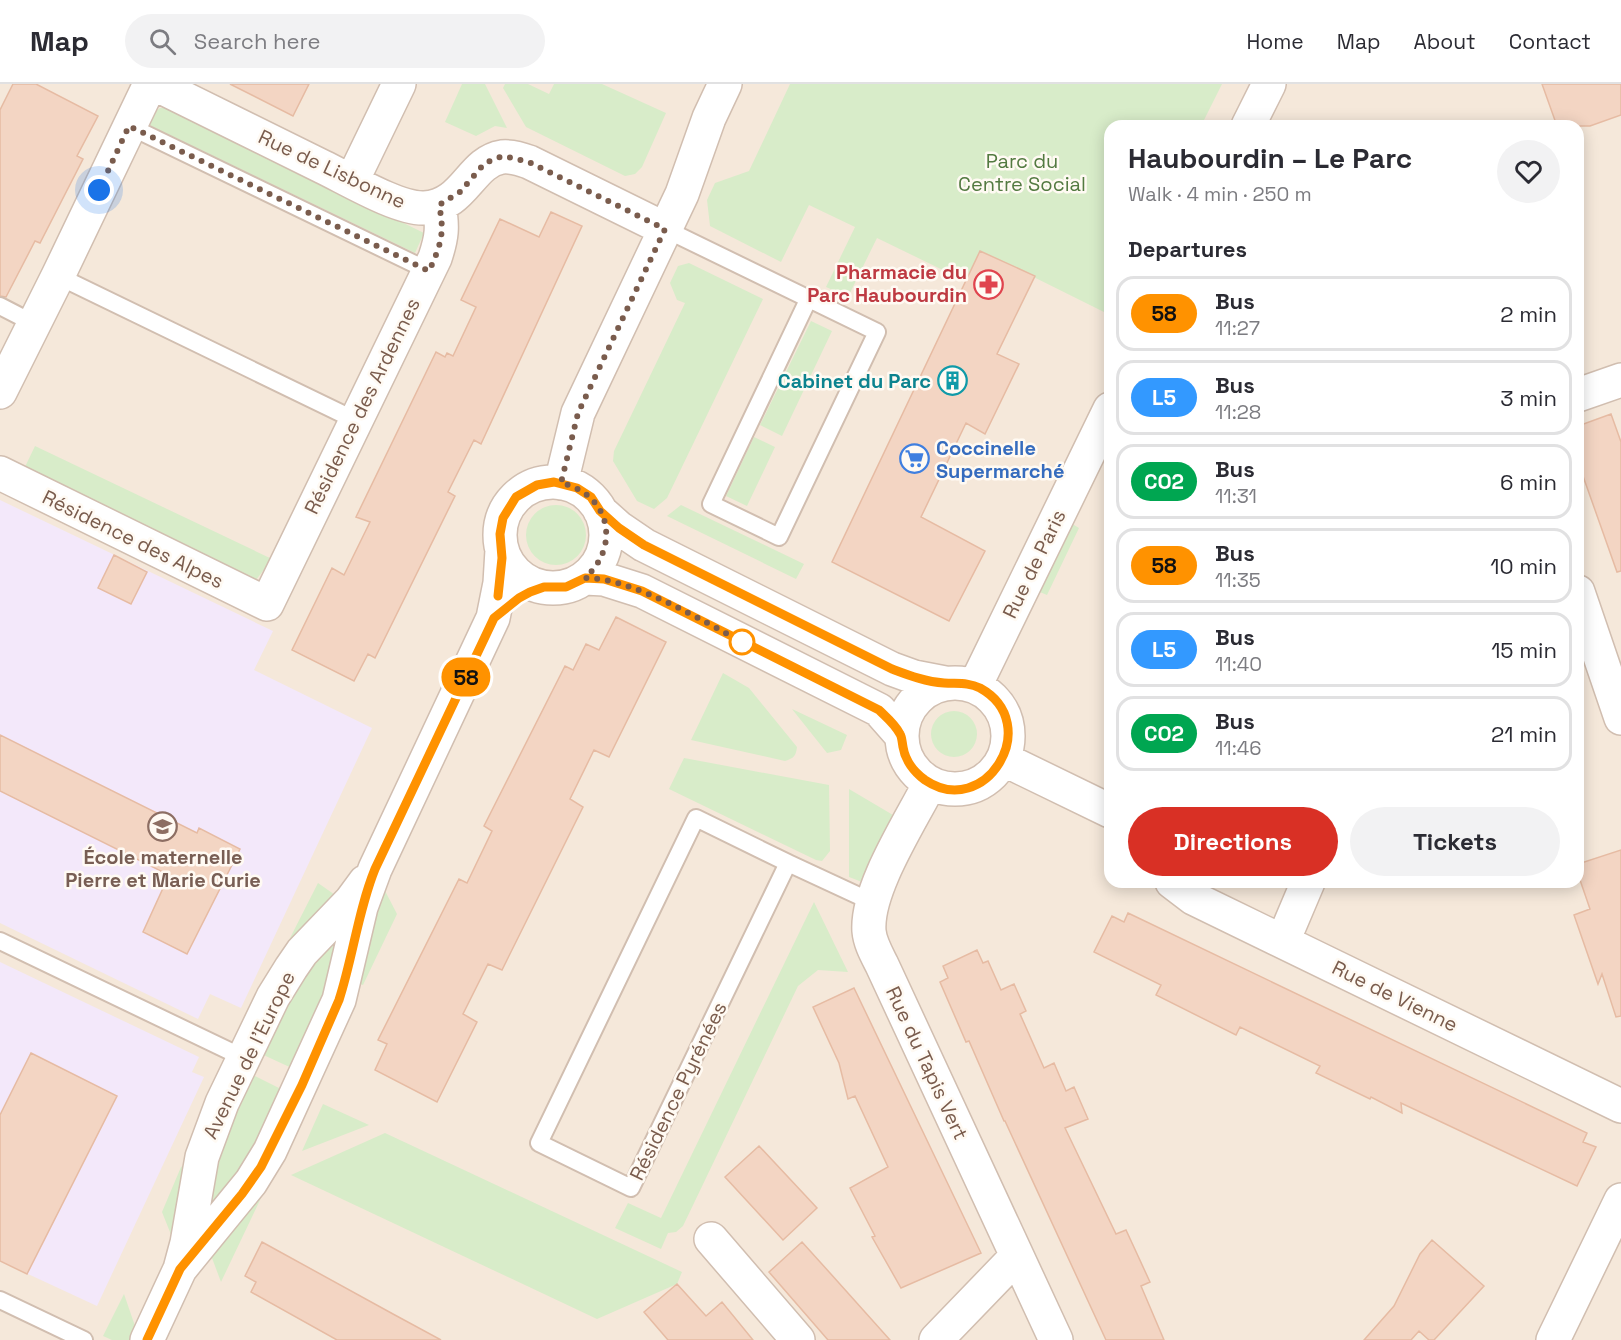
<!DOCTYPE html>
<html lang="en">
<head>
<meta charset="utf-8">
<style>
  :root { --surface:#fff; --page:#f2f2f3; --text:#2b2b33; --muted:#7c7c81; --line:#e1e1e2; --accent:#d93025 }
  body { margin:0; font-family:"Space Grotesk",sans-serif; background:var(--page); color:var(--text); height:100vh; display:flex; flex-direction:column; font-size:22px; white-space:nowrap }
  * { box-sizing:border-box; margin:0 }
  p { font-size:20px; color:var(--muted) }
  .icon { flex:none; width:33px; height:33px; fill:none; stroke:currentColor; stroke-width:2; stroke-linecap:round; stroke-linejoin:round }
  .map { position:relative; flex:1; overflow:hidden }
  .sheet { position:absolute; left:1104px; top:36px; width:480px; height:768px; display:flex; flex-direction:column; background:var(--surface); border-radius:18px; box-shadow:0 3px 15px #0003 }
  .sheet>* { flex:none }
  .badge { padding:0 12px; border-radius:20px; font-size:21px; line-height:39px }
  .you { position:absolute; width:30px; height:30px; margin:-15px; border:4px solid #fff; border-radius:50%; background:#1a73e8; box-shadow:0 0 0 9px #1a73e833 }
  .map>.badge { position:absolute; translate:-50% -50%; box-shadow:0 0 0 3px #fff }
  h2 { padding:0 24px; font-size:22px; line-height:54px }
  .round { display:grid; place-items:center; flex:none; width:63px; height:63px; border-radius:32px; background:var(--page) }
  .headline { display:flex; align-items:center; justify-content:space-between; height:102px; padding:0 24px }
  h1 { font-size:28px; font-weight:800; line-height:45px }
  .action { display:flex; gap:12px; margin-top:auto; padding:12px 24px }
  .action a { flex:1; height:69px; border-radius:36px; background:var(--accent); color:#fff; font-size:24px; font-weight:800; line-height:69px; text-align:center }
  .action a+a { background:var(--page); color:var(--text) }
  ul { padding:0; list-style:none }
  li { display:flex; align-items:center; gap:18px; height:75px; margin:0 12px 9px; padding:0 12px; border:3px solid var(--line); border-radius:18px }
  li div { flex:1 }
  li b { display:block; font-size:22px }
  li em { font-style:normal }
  li .badge { min-width:66px; font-weight:700; text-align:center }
  header { display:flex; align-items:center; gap:36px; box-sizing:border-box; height:84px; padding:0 30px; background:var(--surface); border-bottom:2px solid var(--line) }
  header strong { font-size:28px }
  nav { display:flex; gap:33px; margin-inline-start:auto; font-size:21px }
  .search { width:420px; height:54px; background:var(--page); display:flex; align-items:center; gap:15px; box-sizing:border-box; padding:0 21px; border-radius:33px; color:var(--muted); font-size:22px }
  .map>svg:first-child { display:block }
  .residential { fill:#f5e8da; fill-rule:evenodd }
  .education { fill:#f3e8fa }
  .green { fill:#d8ecc9 }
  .building { fill:#f3d5c3; stroke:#e6bba3; stroke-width:1.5 }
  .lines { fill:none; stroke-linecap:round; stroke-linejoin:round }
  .service-casing { stroke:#d1beb0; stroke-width:20 }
  .minor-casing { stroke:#d1beb0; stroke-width:36 }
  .service { stroke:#fff; stroke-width:16 }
  .minor { stroke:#fff; stroke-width:33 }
  .line-casing { stroke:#fff; stroke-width:14 }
  .line { stroke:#ff9200; stroke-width:9 }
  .walk { stroke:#7a5c4d; stroke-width:6; stroke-dasharray:0 10.8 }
  .stop-dot { fill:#fff; stroke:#ff9200; stroke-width:3 }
  .labels { text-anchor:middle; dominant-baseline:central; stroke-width:5; stroke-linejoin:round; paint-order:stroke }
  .park-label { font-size:20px; fill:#537a41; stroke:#fffaf3 }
  .street-label { font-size:20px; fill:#7a5c4d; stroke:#fffaf3 }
  .health-label { font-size:20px; font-weight:bold; fill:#be3a42; stroke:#fffaf3; text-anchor:end }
  .culture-label { font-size:20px; font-weight:bold; fill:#0d838f; stroke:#fffaf3; text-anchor:end }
  .shop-label { font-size:20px; font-weight:bold; fill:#366cbe; stroke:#fffaf3; text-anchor:start }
  .education-label { font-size:20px; font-weight:bold; fill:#785e54; stroke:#fffaf3 }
</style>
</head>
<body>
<header>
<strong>Map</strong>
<div class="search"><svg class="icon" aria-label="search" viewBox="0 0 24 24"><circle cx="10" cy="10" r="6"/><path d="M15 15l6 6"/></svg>Search here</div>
<nav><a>Home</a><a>Map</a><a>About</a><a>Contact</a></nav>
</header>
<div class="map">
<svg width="1621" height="1256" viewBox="0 0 1621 1256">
  <rect width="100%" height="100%" fill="#fdf6ec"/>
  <path class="residential" d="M0,0H1621V1256H0ZM1110,42H1578V798H1110Z"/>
  <path class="education" d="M0,416L273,547L254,586L372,644L241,924L210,910L198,935L0,839Z
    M0,878L199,973L192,988L204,993L97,1222L0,1177Z"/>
  <path class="green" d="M462,0H485L507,44L495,42L476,52L445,38Z
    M505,0H528L549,10L554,0H602L666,29L642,83L635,90L625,92L526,43L503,4Z
    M790,0H1222L1201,42H1110V231L981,167L969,190L949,189L877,154L848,213L826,203L855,143L809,121L781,178L710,142L707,116L715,99L749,87Z
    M160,24H169L424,149L415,169L147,40L152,30Z
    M689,179L763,215L667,414L654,425L637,417L613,377L614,367L685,219L677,216L670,199L678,182Z
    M811,237L832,247L782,352L760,341Z
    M754,353L775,363L747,422L726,412Z
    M35,362L272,475L256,496L24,385Z
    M681,421L804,480L796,495L667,432Z
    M526 451a30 30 0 1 1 60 0a30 30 0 1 1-60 0Z
    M1069,438L1079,444L1047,511L1035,506Z
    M723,589L749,604L797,663C796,672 794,674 785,677L691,656Z
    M792,625L847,651L841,666L827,669Z
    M931 650a23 23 0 1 1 46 0a23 23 0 1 1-46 0Z
    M684,674L829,701L830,767L822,777L816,776L669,705Z
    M849,705L893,731L862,798L849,793Z
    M318,799L338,813L295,862L287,860Z
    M382,801L397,830L363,901L357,899Z
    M814,818L848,888L818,886L798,902L683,1142L676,1148L668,1149L661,1165L615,1144L628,1119L661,1134Z
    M332,855L337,857L341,872L296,986L257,968L287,908Z
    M247,988L285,1007L257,1066L212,1120L207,1117L211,1075Z
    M323,1020L369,1041L302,1067Z
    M385,1049L682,1188L677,1200L597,1235L291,1091Z
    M191,1076L174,1158L162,1128L181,1083Z
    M252,1109L261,1114L221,1198L209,1166Z
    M124,1210L135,1242L129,1256H112L103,1252Z"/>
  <path class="building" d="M13,0H36L98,32L77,72L83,75L40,159L35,157L6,213L0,212V26Z
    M230,0H309L293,32Z
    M1542,0H1621V31L1590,42H1557Z
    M551,128L582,142L481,360L474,356L448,408L455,412L375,574L368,570L354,597L292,566L332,484L344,491L370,438L356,433L436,268L445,273L447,269L453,272L476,223L461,216L500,135L539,153Z
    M980,167L1035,192L997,270L1019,280L985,350L966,339L921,433L985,467L949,537L832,478Z
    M1611,330L1621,358V487L1617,488L1578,378V342Z
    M114,471L147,488L131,520L98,504Z
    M616,533L666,558L609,673L594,666L570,715L583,723L502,886L488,880L463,930L477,938L437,1018L375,986L387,960L378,956L459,795L467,799L492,747L484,742L565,582L573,586L586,560L599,566Z
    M0,651L197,749L199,744L240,765L187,870L143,848L169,791L0,707Z
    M1621,766V932L1616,933L1602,890L1598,900L1574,831L1590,825L1578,790V780Z
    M1128,829L1587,1049L1583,1058L1596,1063L1577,1102L1401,1019L1402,1029L1371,1013L1370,1015L1316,989L1320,982L1240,943L1236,951L1156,911L1161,901L1094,868L1112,832L1124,838Z
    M977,866L983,879L988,877L1001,906L1014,900L1026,927L1020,930L1044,984L1054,979L1066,1007L1074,1003L1088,1035L1065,1044L1116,1150L1126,1146L1150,1198L1141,1202L1164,1256H1106L1005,1037H1004L969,957L966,958L940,898L948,894L943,882Z
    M854,904L981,1169L901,1204L872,1153L875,1152L850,1104L888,1083L855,1012L848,1015L839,979L813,923Z
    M31,969L117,1012L27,1190L0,1177V1031Z
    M759,1062L817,1124L783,1156L725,1093Z
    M1432,1156L1484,1202L1434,1256H1429L1419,1247L1411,1256H1364L1394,1222L1420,1170Z
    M262,1158L393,1230L441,1256H337L251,1208L256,1198L245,1192Z
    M802,1158L830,1189L890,1256H828L769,1188Z
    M677,1200L706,1232L722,1218L753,1256H668L644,1228Z"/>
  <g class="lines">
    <defs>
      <path id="service" d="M129,42L429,187
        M665,145L877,248L779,453L711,420L808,216
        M58,192L355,336
        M0,222L33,239
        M696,734L788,779L631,1104L539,1059Z
        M788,779L872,818
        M0,857L244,974
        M0,1216L84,1256"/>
      <path id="minor" d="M155,0C211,28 267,55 323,83C348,95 398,125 424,124C465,122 470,78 502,73C511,72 521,75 529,78L665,145
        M1248,42L1269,0
        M352,97L399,0
        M0,308L58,192L150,0
        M1578,311L1621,296
        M0,389L267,520L435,174C442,153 443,143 439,121
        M500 451a53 53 0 1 1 106 0a53 53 0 1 1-106 0Z
        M561,399L578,329L682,110L709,34L725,0
        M600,427L619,444L644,461L892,585L914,593L945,599
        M585,494L604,495L642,507L879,626L901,651
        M1578,508L1621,634
        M902 652a53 53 0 1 1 106 0a53 53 0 1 1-106 0Z
        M975,602L1110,325
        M1003,675L1110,727
        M930,699C911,737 866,805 869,847C870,859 877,871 882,881L1056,1256
        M1172,798L1193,814L1621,1022
        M1283,857L1308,798
        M711,1155L798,1256
        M180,1185L251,1098L270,1067L339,916L361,823L375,785L493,534L500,499L502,466
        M147,1256L180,1185L187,1159L202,1073L222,1019L273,913L291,884L302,868L351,817L365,798
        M936,1256L1017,1172
        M1553,1256L1621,1116"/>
    </defs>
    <use href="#service" class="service-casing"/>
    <use href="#minor" class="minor-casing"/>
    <use href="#service" class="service"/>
    <use href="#minor" class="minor"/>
  </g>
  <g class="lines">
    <defs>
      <path id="line" d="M147,1256L180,1185L242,1110L261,1083L302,1001L339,916C353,873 358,827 375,785L494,534L519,514L530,508L544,503H566L585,494L604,495L642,507L879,626C886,633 895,640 900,650C902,653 902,658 903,663C905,676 914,688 925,696C985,737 1045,640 980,604C968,598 957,600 944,599C926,598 908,591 892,585L644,461L619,444L600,427L591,413L577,404L554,398L537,401L516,413L503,434L500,450L502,474L498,512"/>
    </defs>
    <use href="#line" class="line-casing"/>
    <use href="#line" class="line"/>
    <path class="walk" d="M99,106L129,42L429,187C441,161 445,149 439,121L460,108L484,80L494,75L504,72L529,78L665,145L578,329L561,399C610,410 621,462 585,494C631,493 704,538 746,560L742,558"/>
  </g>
  <defs>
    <symbol id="pharmacy-ring" viewBox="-11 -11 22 22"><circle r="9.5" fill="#fffaf3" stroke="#e0444e" stroke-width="1.5"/><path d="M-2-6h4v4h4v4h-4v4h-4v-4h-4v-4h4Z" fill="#e0444e"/></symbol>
    <symbol id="building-ring" viewBox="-11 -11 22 22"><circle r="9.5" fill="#fffaf3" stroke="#0f9aa8" stroke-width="1.5"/><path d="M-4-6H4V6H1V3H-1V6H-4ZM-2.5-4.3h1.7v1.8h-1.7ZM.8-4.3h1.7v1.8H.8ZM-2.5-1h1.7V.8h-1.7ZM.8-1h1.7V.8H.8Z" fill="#0f9aa8"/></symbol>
    <symbol id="supermarket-ring" viewBox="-11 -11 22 22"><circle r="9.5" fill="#fffaf3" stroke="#3f7fe0" stroke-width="1.5"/><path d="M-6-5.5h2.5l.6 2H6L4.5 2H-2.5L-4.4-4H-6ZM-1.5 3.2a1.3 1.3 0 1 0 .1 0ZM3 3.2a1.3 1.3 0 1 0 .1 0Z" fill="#3f7fe0"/></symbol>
    <symbol id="school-ring" viewBox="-11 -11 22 22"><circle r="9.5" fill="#fffaf3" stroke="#8d6e63" stroke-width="1.5"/><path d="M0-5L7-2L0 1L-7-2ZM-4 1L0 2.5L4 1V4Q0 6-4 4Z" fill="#8d6e63"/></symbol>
  </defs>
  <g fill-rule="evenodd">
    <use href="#pharmacy-ring" x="972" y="184" width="33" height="33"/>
    <use href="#building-ring" x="936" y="280" width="33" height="33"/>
    <use href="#supermarket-ring" x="898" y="358" width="33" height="33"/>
    <use href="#school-ring" x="146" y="726" width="33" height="33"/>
  </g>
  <circle class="stop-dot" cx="742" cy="558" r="12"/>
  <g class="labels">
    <g class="park-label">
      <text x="1022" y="77">Parc du<tspan x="1022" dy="23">Centre Social</tspan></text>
    </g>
    <g class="street-label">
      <text transform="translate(332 85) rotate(25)">Rue de Lisbonne</text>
      <text transform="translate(362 322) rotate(-64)">Résidence des Ardennes</text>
      <text transform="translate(133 455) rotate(26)">Résidence des Alpes</text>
      <text transform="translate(1034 480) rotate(-64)">Rue de Paris</text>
      <text transform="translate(1395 912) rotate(26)">Rue de Vienne</text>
      <text transform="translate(249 971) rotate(-64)">Avenue de l'Europe</text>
      <text transform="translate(927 979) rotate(65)">Rue du Tapis Vert</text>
      <text transform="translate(678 1007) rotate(-64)">Résidence Pyrénées</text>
    </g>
    <g class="health-label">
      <text x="967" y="188">Pharmacie du<tspan x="967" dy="23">Parc Haubourdin</tspan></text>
    </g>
    <g class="culture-label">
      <text x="931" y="297">Cabinet du Parc</text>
    </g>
    <g class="shop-label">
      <text x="936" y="364">Coccinelle<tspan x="936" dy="23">Supermarché</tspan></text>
    </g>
    <g class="education-label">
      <text x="163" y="773">École maternelle<tspan x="163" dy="23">Pierre et Marie Curie</tspan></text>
    </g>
  </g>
</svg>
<div class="you" style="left:99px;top:106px"></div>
<b class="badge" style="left:466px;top:593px;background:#ff9200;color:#111">58</b>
<section class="sheet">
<div class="headline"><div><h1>Haubourdin – Le Parc</h1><p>Walk · 4 min · 250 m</p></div><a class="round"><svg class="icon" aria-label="heart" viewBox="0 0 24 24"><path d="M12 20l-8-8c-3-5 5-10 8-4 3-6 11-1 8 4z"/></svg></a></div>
<h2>Departures</h2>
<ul>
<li><span class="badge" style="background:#ff9200;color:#111">58</span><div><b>Bus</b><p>11:27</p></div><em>2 min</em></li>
<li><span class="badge" style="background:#39f;color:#fff">L5</span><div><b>Bus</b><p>11:28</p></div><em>3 min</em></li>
<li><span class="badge" style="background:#00a651;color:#fff">CO2</span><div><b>Bus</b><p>11:31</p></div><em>6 min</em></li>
<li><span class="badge" style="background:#ff9200;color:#111">58</span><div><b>Bus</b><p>11:35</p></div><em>10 min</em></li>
<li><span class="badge" style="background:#39f;color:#fff">L5</span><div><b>Bus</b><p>11:40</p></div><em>15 min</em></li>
<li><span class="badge" style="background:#00a651;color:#fff">CO2</span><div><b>Bus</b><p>11:46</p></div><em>21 min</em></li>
</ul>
<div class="action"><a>Directions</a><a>Tickets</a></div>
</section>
</div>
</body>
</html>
